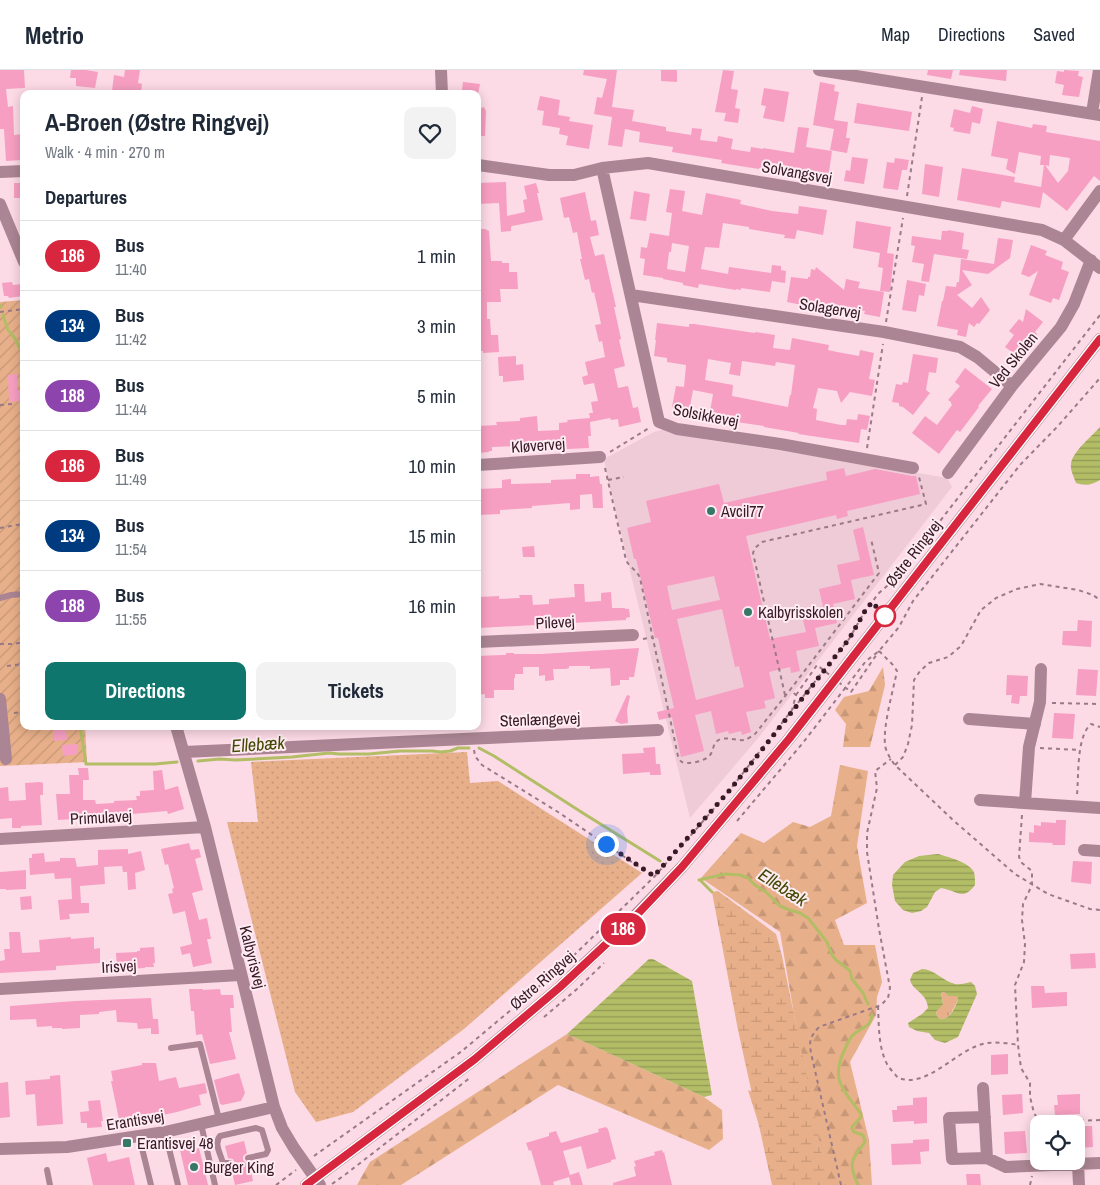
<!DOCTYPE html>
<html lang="en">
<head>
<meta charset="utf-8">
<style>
  :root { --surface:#fff; --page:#f2f2f3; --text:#1f2937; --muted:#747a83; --line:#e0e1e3; --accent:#0f766e }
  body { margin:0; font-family:"Archivo Narrow",sans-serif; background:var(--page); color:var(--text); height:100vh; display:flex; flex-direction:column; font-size:19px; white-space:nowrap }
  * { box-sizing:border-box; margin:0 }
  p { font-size:16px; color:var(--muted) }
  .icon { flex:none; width:28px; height:28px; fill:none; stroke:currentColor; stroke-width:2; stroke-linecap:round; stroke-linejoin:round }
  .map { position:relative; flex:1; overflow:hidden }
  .details { position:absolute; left:20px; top:20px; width:461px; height:640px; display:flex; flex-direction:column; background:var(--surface); border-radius:10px; box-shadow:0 2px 12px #0003 }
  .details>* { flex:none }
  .badge { padding:0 10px; border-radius:16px; font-size:18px; line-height:32px }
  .controls { position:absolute; left:1030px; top:1045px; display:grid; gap:10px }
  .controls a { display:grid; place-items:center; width:55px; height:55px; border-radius:10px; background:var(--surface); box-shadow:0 2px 12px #0003; font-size:25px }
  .you { position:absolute; width:25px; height:25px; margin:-12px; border:4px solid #fff; border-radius:50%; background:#1a73e8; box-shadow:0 0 0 8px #1a73e833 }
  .map>.badge { position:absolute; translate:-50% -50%; box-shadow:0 0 0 2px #fff }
  h2 { padding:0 25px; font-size:19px; line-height:45px }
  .round { display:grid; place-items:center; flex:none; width:52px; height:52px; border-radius:10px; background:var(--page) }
  .headline { display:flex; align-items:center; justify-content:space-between; height:85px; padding:0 25px }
  h1 { font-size:24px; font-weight:800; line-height:38px }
  .cta { display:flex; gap:10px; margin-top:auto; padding:10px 25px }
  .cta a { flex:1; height:58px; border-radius:10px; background:var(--accent); color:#fff; font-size:20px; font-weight:800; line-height:58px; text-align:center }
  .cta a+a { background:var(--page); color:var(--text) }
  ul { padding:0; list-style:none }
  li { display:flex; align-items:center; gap:15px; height:70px; padding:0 25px; border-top:1px solid var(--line) }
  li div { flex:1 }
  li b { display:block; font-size:19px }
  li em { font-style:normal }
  li .badge { min-width:55px; font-weight:700; text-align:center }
  header { display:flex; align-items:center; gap:30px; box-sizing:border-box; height:70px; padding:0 25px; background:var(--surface); border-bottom:1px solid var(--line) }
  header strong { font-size:24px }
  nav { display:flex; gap:28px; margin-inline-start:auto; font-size:18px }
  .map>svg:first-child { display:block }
  .built { fill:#efcad7 }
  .grass { fill:url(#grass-tufts) }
  .forest { fill:url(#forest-firs) }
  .wetland { fill:url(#wetland-marsh) }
  .park { fill:url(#park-dots) }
  .garden { fill:url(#garden-furrows) }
  .water { fill:url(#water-rules); fill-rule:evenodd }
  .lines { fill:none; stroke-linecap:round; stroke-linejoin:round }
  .stream { stroke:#b2bd66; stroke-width:3 }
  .building { fill:#f79fc2; fill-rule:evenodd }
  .path { stroke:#9b7a87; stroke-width:2; stroke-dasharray:4 4; stroke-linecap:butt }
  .service { stroke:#ab8593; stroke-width:6 }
  .minor { stroke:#ab8593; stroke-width:12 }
  .tertiary { stroke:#ab8593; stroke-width:12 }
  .path-bridge { stroke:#9b7a87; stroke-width:2; stroke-dasharray:4 4; stroke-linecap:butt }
  .line-casing { stroke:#fff; stroke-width:11 }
  .line { stroke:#d7263d; stroke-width:8 }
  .walk { stroke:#381926; stroke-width:5; stroke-dasharray:0 9 }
  .poi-dot { fill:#367767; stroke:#feecf2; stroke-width:2 }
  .stop-dot { fill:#fff; stroke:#d7263d; stroke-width:2.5 }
  .labels { text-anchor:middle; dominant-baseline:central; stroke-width:4; stroke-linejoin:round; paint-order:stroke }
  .street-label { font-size:16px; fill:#381926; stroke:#feecf2 }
  .poi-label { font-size:16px; fill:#381926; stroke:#feecf2; text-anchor:start }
  .water-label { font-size:18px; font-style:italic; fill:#434903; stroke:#feecf2 }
</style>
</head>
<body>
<header>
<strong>Metrio</strong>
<nav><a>Map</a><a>Directions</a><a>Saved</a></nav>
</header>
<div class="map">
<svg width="1100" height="1115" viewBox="0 0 1100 1115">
  <defs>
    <pattern id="grass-tufts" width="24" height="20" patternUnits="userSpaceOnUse" patternTransform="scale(1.25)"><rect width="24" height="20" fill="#e8b08a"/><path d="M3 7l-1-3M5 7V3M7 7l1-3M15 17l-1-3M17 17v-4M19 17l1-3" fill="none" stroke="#c89777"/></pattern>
    <pattern id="forest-firs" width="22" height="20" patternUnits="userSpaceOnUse" patternTransform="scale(1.25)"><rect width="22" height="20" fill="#e8b08a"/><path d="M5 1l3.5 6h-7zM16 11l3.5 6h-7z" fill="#c89777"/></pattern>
    <pattern id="wetland-marsh" width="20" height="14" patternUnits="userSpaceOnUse" patternTransform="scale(1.25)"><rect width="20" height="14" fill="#e8b08a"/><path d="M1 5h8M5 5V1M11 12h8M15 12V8" fill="none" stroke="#c89777"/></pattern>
    <pattern id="park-dots" width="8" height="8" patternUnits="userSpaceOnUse" patternTransform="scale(1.25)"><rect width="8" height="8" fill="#e8b08a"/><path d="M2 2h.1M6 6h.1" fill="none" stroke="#c89777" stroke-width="1.8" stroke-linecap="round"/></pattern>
    <pattern id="garden-furrows" width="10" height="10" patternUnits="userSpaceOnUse" patternTransform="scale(1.25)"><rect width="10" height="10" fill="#e8b08a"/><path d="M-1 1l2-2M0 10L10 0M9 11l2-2" fill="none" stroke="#c89777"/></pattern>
    <pattern id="water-rules" width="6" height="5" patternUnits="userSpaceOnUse" patternTransform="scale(1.25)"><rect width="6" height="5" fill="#b2bd66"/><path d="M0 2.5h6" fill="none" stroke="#929954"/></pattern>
  </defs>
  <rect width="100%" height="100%" fill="#fcdae6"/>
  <path class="built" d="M665,359L677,365L867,394L947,408L952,417L759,667L690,748L608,410L604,389L654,362Z"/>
  <path class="grass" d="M944,922L950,926H957L958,930C953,938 951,949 940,949L937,946L936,942L943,933L941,923Z"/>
  <path class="forest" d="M883,597L885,615L870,677H843L846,654L835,640L844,627L869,621Z
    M840,695L868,701L857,776L867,833L835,850L844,875H875L882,912L877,927L876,945L850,992L869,1070L872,1115H778L748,1020L811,1044L780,862L701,808L741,763L764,773L793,752L810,757L831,746Z
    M567,964L704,1027L722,1040L723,1069L709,1080L558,1015L401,1115H357L370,1092Z"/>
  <path class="wetland" d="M718,821L776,864L782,886L815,1047L827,1115H772L738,960L712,822Z"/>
  <path class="park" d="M467,682L470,713L498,711L642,803L464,959L353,1042L316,1052L295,1022L227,752H258L251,692Z"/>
  <path class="garden" d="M24,230V656H85L87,692L0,696V232Z"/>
  <path class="water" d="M1100,357V410C1092,415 1085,416 1076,413C1074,407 1070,400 1071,394C1072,382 1092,366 1100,357Z
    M938,784C948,787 969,792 974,802C975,806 975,811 975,815C963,831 958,821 941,818L935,822L927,837L921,841L912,843L903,840L895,831L892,815L893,805L905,792L919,786Z
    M649,889H653L692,911L712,1025L704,1027L567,964Z
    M922,899C934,899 943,911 955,914C960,915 966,913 971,912L975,916L977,924L958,967L945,973L935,970L929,963L917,961L909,957L908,953L922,944L928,938C927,923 913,921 910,910L913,903ZM944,922L949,926H957L958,930C954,939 951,949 940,949L937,946L936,942L943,934L941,923Z"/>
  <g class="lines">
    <path class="stream" d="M0,235L1,237
      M3,245L8,260L14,267L24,286
      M80,656L86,694H155L177,692
      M479,678L494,686L586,745L660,791
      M198,691L220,689L235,690L292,687L329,683L339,684H369L400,681H432L441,682L450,681L458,678H469
      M699,810L725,804L740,805L748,808L755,815L766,822L780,836L787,839L800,843L808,848L827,872L832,885L836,890L844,896L850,901L852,909L863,923L868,934
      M700,810L712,822
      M858,1115C848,1093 851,1090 865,1072L863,1065L854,1062L852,1059V1057L861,1047V1044C844,1020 830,1011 844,981C847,975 849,968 854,964C862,957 871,957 872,945"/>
  </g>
  <path class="building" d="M0,0H24L25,18L6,19L8,37L13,36L14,65L23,64V66H24V79L21,80L22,90L6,91L4,59H0Z
    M71,0H86L98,2L95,18L76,16V8H70Z
    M125,0H140L138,13L142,14L141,24L112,21L114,5L124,7Z
    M584,0H617L612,37L634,40L632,51L666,57V61L691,65L692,58L702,59L700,70L717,72L718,66L733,69L731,79L750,82L751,77L763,79V78L794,83L798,57L809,58L806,77L832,81L828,109L798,104L797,107L783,105L785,95L766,92L765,99L759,98V99L721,93L722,90L672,82L673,77L639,72L640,62L625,59L622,77L608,75L612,47L594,44L597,27L602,28L607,9L583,5Z
    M661,0H677V12L661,11Z
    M723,0L734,1L731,19L738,20L735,38L740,39L738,53L724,51L726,43L715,42Z
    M928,0H953L951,9L927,5Z
    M960,0H1007L1006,11L959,5Z
    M1064,0L1079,1L1078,6L1083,7L1079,27L1062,25L1064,15L1055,13L1057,1L1064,2Z
    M463,12L480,14L478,24H463L464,20H462Z
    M820,12L835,15L834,21L839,22L834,50L848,52L846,68H850L847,83L830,80L834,59L813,55Z
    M764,18L789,22L784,52L763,48L766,36L761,35Z
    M540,26L560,30L558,45L570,47L569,51L593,55L589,79L566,75L568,66L559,64L560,58L542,55L544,41L537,40Z
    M857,33L912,42L909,61L854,53Z
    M972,36L983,39L980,54L972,52L970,64L953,61L954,58L950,57L954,39L970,43Z
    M484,37L486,41L485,66H478V39Z
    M997,51L1032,58L1033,54L1047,56L1046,62L1100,71V111L1094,106L1067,141L1043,122L1040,138L1002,131L1000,138L957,130L962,98L1015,107L1014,112L1041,117L1044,95H1040L1041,86L1019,82L1015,104L1006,99L1008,89L991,86ZM1050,85L1070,88L1068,101L1058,113L1045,95L1049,96Z
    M852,87L868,89L864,114L844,111L846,100L850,101Z
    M895,88L909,90L907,100H902L898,120L883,118L887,92L894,93Z
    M925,94L943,97L939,127L922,124Z
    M506,112L507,146L525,142L523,130L527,129L524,116L536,113L539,123H537L543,150L512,156L511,157V161L501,162L499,133L478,134V113Z
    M14,113H24V128H14Z
    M670,119L685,121L682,141L702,145L706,123L741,130L740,134L772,141L798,144L799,136L827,140L823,165L797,160L795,169L784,168L785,165L749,159V157L723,153L719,178L705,177L701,199L728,204L729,197L771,203L772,195L781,196V200L786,201L785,213L772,211L770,222L741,218V220L736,219V220L699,214L698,218L683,215V213L663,209V208L643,205L645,189L640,188L641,177L647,178L650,163L669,166L672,143L666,142ZM672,173L689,176L685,202L667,199L669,182H671Z
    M634,121L650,124L646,151L630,149Z
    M585,122L591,151L596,150L599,165L590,167L595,186L604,184L616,237H614L621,269L619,270L625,296L614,299L618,318L628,316L633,338L638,337L641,352L619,357L618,349L611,350L610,348L590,352L591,366H588L589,378L548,380V375L517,377V376L492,377V381H489V382L478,383V356L497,355L496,352L520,351V348L537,346L538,361L559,360V353L568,352L567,350L590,348L589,343H593L591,332L598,331L594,313L584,315L582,307L588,305L585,292L605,287L602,271L599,272L595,255L601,254L599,244L594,222L592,223L589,209L585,210L580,189H582L577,162L573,163L569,147L564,148L560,128Z
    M856,151L891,157L887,183L894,184L890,222L880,221L883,198L878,197L880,183L853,178Z
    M478,159H485L489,161L491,191H502V193H509V202H517L518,219H500L501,232H487V249H490L491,265H498L499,282L483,283V281H480L479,268H478Z
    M948,160L964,163L962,179L969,180L967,189L934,184L929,212L921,211L924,194L912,192L915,176L911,175L912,166L941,170L942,161H948Z
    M998,168L1013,170L1010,188L988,204L962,200L972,215L957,225L972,238L981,227L990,240L979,254L977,253L974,257L969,253L966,267L957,265L958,260L937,256L942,231H943L946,216L956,217L957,212H959L961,189L994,194Z
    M1031,175L1047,181L1045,185L1063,192L1061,199L1069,202L1059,230L1053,228L1051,233L1029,225L1038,201L1029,207L1021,204Z
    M816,197L844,220L846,209L860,212L858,218L884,222L880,247L864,244L865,241L802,232V235L787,232L791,207L808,209V207H810L811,199L815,200Z
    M907,210L926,214L924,226L919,225L916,242L902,240Z
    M12,212L13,215L22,214L23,226L9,228L8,226H4L2,213Z
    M1026,239L1043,252L1035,262L1037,264L1019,287L1005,277L1014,265L1009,261L1019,249L1023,252Z
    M657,253L689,257V254H694L755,263V262L775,265L773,278L790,280L792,268L829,275L828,280L837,282L859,286L860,280L874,283L869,309L875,310L872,326L850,322L841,333L837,321L818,318L813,338L817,339L816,350L841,355H846L847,349L857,350L858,344L870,346L867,360L861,359L859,373L798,364L799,363L764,357V356L709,348L713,324L693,320L689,342L674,339V338L672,337L676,316L684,317L686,295L667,292V288L654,286L656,270H655ZM708,289L731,293L729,304L740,306L742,291L775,296L776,292L795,295L791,325H790L788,337L732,326L733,315L705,310Z
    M913,284L938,288L936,303L929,302L926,320L930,323L913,345L903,337L899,336V333L892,332L896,314L902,315L903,312L908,313Z
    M516,286V295L523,294L524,310L503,312V306H499L498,287Z
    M965,298L992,319L978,336L979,337L960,362L957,360L939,384L912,363L925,346L937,355L952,335L951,333V332L948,330L960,316L955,312Z
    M17,304V320H19L20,331L9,332L8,305Z
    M844,398L846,406L875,399L912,406H916L920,424L847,441L848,446L837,449L836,445L746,466L770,569L806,562L801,542L823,537L819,519L841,514L837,495L860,490L853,460L863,457L874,505L851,510L855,529L833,534L837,553L815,558L819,576L796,581L800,601L791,603L790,597L769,602L775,628L764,631L766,638L746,642L751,662L742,665L741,661L729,664L728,661L716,664L711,641L695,645L704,681L681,687L672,647L659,650L657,642L674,638L658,568H655L636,489H634L627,458L651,452L646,431L719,414L724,433L827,410L826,402ZM714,506L720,530L672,540L667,516ZM722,539L735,597L739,596L744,617L696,630L677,549Z
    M576,404H590V407L599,406L600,414H602L603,438H593L592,424L580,425V439L570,440V433L532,436V438L500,440V444L478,445V419L502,418V410L511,409V414L551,413V410L576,409Z
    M534,476L535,487H523L522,477Z
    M574,514H584L585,532L601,531V523L611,522L612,538H625V539H629L630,547L626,548V550L479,558V552L478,553V527L499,526V529L520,528L519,525H532L533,535L549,534V529L575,527Z
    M1078,550L1092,551L1091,577L1062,575L1063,561H1077Z
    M639,578L634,607H629V610H620V615L611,616L610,598L590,599V596H569V598L566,599H553L554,610L545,611V605L539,606V597H523V604H515V608H514V620H494V628H485V624L478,625V586L501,585H506V583H514V584H541Z
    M1078,599L1098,600L1096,626L1076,625Z
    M1007,605L1028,606L1027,626H1020L1019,634L1011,633L1012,625H1006Z
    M627,625L630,626L627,640L628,653L621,654L615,651Z
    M1054,643L1075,644L1073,669L1052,668Z
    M66,658L67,670L54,671L53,659Z
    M77,674L78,684L63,686L62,675Z
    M655,677L656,694H660L661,705H650V702L623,704L622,684L644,683L643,678Z
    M78,698H88L89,710H83V730H95L96,734L114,733V731L137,730L136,726H140V721L154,720L153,701L162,700L165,720L178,716L184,739L168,744L167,741L132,744V745L119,746L58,750L56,724H70L69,705H79Z
    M40,712L43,713V725H40L42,755L21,756V758H12V748L0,749V718L8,717L9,731L26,730L25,713Z
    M1056,750H1066L1065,775H1052L1053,773L1029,772V762L1034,763V755L1041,756V752L1056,753Z
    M189,773L191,780L199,779L201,787L195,789L203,820L192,823L199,850L207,848L211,869H207L212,893L193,897L190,883L182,885L180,877L192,874L185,841L173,844L168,824L173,823L172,819L174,818L168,794L165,795L161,779Z
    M128,779V784L141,781L145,800L135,803L136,819L128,820L127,802H123L122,796L104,797L105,814L80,816L81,833H89V843L69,844L70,849L60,850L58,830L72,829L71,808L55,809L54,803L30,805L29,788H32V784L44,783L45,792L60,791V788H75L77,797L98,795V780Z
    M1073,791L1092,792L1091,814L1071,812Z
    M26,800V819L6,820V819H0V802Z
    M31,826L32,839L21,840L20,827Z
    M9,862H20L22,883L40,882L39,870L71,867V869L94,867V879L100,878V893L56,896V900L0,903V891L5,890L4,879H10Z
    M154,877L155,893H153L154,897H145V898L122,899V898H117L116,883L137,882V881H140V878Z
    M1095,883L1096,898L1071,899L1070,884Z
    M1031,916H1044L1045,923L1067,922V936L1032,938Z
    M189,919H203V920L220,919L221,925H233L234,938H230L232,962H229L236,989L210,994L202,964L196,965L194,941H191Z
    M151,928L153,949H158L159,964H151V958L138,959L137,953L117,952L116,940L99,942V944L80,945V958L62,959V958H52V956L37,957L36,949L10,950V936L75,931Z
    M1008,984V1004L991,1005V985Z
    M142,993H156L159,1011L176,1007L179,1018L205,1013L207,1023L199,1025L201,1035L177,1042L120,1054L111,1011H113L111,1001L142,995Z
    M239,1003L245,1023L241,1031L222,1035L221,1034H220L214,1010Z
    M60,1005L63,1054L37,1056L35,1024L26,1025L25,1011L50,1009V1006Z
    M8,1012L10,1047L0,1048V1013Z
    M1022,1024L1023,1043L1003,1045L1002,1025Z
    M1080,1024V1044L1055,1045L1054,1035H1058L1057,1025Z
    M927,1027V1053L914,1054V1051L893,1052L892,1040H897V1036L913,1035V1028Z
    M100,1030L103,1051H101L102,1057L87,1058V1053H81L80,1042L89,1041L88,1031Z
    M1076,1056H1092L1093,1077L1076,1078Z
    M606,1057L608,1059L616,1089L611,1090V1092L587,1099L581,1076L563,1081L570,1105L579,1102L583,1115H571L569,1107L553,1112L554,1115H541L531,1080L529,1081L526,1073L549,1066V1063L556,1061L561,1073L599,1062L598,1059Z
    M1025,1061L1027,1083L1005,1084L1004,1062Z
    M929,1069V1081L920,1082L921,1094L892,1095L891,1074L913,1073V1070Z
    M244,1071L247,1083L243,1086V1090L246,1093H249L253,1111L235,1115L231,1098L234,1096L235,1093L233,1089L228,1088L225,1076Z
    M189,1074L191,1080L199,1078L208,1115H188L179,1076Z
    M662,1080L663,1083L664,1082L672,1115H613V1113L636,1106L634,1097L636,1096L634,1091L655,1085L654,1082Z
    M106,1083L108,1092L129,1087L135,1115H93L87,1088Z
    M966,1104H980L981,1115H967Z"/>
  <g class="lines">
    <path class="path" d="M907,126L922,27
      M0,242L24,239
      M886,252L903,148
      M0,335L12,334
      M867,378L883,274
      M610,382L649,358
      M605,398L626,490C629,497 637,500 640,508L678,686C679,688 680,691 682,692C687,695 704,691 708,687C715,682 711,672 721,669C729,667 737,671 745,670C748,669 752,666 755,664L790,620
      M608,410L624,407
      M0,458L22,454
      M643,569L653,567
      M0,574H13L24,572
      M879,581L894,596L897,601C893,621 883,655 885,675C886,682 891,690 895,695L953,750L1015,804L1048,824L1090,839L1100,840
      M7,596L24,594
      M785,625L753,483L755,478L762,472L926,434L919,407
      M1052,633L1100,634
      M793,639L849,569L865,541L879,523L895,509L1100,245
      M14,643L24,642
      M1040,678L1080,680
      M474,680L475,686L482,695L558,742L654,807
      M895,695L903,687L908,674L912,655L914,610L920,601L929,593L948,587L961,576L981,540L996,528L1017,519L1040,514L1078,520L1093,525L1100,530
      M1077,724C1079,706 1076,667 1091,654L1100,657
      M1022,745L1019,787L1022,793L1032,801V815L1023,834L1022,850L1025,874L1024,892L1015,915L1018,975L1021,998L1030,1013V1027L1034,1043L1041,1054
      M737,751L802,674L866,591L879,581L899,557L913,531L1020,395L1058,356L1100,308
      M878,936C879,956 878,978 888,996C891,1000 895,1004 898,1008C902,1009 906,1010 910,1010C936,1009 961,977 987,973C997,972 1008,973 1018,975
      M544,947L577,919L604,893
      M1040,1052L1100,1050
      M314,1086L462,981L561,898L654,807L692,764L729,721L792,640L796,625L790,620L879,503L871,469
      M332,1114L346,1104L471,1007
      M276,1115L296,1100
      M841,1115L811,983C809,970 810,967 819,957L881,935L888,928L890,918L879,859L867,782V763L877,718L875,701L891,689
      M1030,1115L1032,1106"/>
    <path class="service" d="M0,528L11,525L24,524
      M171,978L200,974L219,1049
      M201,1054L215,1115
      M165,1062L178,1115
      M139,1066L151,1115
      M230,1093H223L222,1090C220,1083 214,1073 220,1066L256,1058L262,1060L268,1080L266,1084L248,1088
      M47,1100L50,1115"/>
    <path class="minor" d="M441,0L442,24
      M819,0L1100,45
      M1092,43L1099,0
      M478,95L549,105H574L602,98L648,93L1042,160L1064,170L1100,198
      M602,98L659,352L677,359L780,374L913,398
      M0,102L24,101
      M0,134L24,192
      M1064,170L1100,121
      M631,225L884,262L960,277L977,287L1012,316
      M478,395L600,387
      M948,403L1012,316L1061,257L1074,234L1091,190
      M478,572L633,565
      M0,629L6,689
      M969,649L1035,654
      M176,656L205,757L274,1037L282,1058L294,1078L320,1115
      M184,682L658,660
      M980,730L1100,738
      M1025,733L1029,677L1040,632L1041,599
      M0,769L205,757
      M1084,780L1100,781
      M0,919L240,905
      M983,1018L987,1088L1006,1097L1100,1093
      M985,1047L949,1048L952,1089L987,1088
      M0,1079L67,1077L165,1062L274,1037
      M1078,1094L1079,1115"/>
    <path class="tertiary" d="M306,1115L475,989L560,917L631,850L682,797L789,669L1100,269"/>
    <path class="path-bridge" d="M796,625L817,595L851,622L879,581"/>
  </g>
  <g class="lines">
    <defs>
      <path id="line" d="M306,1115L475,989L560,917L632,850L682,797L789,669L1100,269"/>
    </defs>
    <use href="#line" class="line-casing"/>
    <use href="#line" class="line"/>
    <path class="walk" d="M606,774L654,806L729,721L761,681L849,569L865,541L872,532L885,546"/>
  </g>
  <g class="poi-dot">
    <circle cx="711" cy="441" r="5"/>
    <circle cx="748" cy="542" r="5"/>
    <rect x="122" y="1068" width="10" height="10" rx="2.5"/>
    <circle cx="194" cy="1097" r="5"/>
  </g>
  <circle class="stop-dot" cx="885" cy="546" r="10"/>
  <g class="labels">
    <g class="street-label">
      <text transform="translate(797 102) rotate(10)">Solvangsvej</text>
      <text transform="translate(830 238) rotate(9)">Solagervej</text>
      <text transform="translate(1013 290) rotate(-51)">Ved Skolen</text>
      <text transform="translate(706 345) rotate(11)">Solsikkevej</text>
      <text transform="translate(538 375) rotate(-4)">Kløvervej</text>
      <text transform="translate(913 483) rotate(-52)">Østre Ringvej</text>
      <text transform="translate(555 552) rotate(-3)">Pilevej</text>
      <text transform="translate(540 649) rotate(-2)">Stenlængevej</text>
      <text transform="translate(101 747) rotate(-3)">Primulavej</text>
      <text transform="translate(253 887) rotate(76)">Kalbyrisvej</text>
      <text transform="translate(119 896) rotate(-3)">Irisvej</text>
      <text transform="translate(542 910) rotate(-41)">Østre Ringvej</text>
      <text transform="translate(135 1050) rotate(-9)">Erantisvej</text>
    </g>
    <g class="poi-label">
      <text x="721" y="441">Avcil77</text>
      <text x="758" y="542">Kalbyrisskolen</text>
      <text x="137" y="1073">Erantisvej 48</text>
      <text x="204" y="1097">Burger King</text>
    </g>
    <g class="water-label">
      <text transform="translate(258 674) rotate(-4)">Ellebæk</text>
      <text transform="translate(783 817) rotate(33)">Ellebæk</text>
    </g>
  </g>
</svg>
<div class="controls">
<a><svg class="icon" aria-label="locate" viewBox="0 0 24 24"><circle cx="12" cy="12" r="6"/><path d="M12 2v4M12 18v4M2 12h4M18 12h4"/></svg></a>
</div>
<div class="you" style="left:606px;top:774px"></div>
<b class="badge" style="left:623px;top:859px;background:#d7263d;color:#fff">186</b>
<section class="details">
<div class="headline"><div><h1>A-Broen (Østre Ringvej)</h1><p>Walk · 4 min · 270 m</p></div><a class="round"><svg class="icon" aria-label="heart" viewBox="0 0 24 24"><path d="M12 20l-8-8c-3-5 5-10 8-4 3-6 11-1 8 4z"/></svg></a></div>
<h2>Departures</h2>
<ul>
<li><span class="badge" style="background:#d7263d;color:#fff">186</span><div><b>Bus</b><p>11:40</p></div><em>1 min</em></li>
<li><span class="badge" style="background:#003b80;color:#fff">134</span><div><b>Bus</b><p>11:42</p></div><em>3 min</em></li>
<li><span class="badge" style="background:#8e44ad;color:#fff">188</span><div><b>Bus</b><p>11:44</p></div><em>5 min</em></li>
<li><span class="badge" style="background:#d7263d;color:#fff">186</span><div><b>Bus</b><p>11:49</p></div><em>10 min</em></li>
<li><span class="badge" style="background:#003b80;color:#fff">134</span><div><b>Bus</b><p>11:54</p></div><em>15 min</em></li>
<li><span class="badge" style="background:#8e44ad;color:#fff">188</span><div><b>Bus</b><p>11:55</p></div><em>16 min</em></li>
</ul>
<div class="cta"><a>Directions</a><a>Tickets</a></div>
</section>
</div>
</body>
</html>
